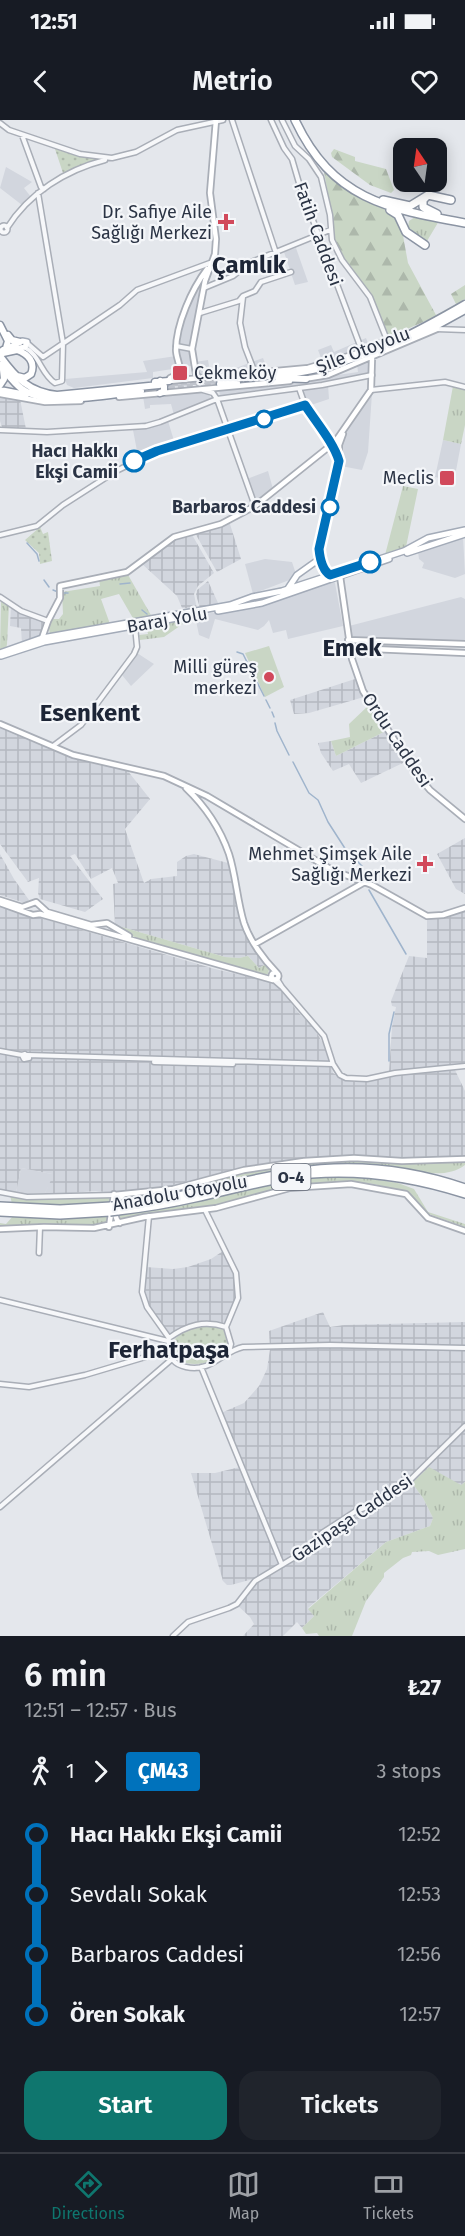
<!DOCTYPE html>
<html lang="en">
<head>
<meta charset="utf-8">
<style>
  :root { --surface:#171b24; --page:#20242c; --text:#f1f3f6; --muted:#9ea1a6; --line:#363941; --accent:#0f766e }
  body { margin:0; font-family:"Fira Sans",sans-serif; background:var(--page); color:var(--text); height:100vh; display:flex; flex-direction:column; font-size:22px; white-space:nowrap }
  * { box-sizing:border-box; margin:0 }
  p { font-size:20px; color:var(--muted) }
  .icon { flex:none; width:33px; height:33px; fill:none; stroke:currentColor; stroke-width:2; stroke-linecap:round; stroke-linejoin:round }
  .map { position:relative; height:1516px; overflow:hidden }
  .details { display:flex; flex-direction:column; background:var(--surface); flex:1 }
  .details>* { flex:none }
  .badge { padding:0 12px; border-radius:4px; font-size:21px; line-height:39px }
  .needle { width:39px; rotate:347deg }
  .controls { position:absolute; left:393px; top:18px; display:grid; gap:12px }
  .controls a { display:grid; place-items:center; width:54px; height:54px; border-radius:12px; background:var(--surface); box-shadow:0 3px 15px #0003; font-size:30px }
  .map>.badge { position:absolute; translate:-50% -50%; box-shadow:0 0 0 3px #fff }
  .legs { display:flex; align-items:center; gap:9px; height:66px; padding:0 24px; font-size:20px }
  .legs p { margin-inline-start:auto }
  .overview { display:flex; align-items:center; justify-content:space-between; height:102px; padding:0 24px }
  h1 { font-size:33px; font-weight:600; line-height:45px }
  .cta { display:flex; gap:12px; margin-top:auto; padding:12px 24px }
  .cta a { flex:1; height:69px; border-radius:18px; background:var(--accent); color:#fff; font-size:24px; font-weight:600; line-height:69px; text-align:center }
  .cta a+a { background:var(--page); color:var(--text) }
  ul { padding:0 24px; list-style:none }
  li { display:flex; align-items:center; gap:21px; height:60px; font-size:22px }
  li i { display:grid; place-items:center; width:9px; height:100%; margin:0 8px; background:currentColor }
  li i::after { content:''; width:15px; height:15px; margin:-8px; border:4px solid; border-radius:50%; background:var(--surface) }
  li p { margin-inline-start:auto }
  li:first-child i { background:linear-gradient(#0000 50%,currentColor 0) }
  li:last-child i { background:linear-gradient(currentColor 50%,#0000 0) }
  .status { display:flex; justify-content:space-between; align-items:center; height:42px; padding:0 30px; background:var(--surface); direction:ltr }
  .status svg { height:16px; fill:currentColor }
  header { display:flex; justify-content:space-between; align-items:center; height:78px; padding:0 24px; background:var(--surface); font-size:27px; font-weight:600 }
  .tabs { display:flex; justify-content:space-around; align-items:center; height:84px; border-top:2px solid var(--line); background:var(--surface); font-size:16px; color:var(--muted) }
  .tabs a { display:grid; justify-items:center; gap:3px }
  .tabs .selected { color:var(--accent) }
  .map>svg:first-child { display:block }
  .built { fill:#d2d6de }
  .industrial { fill:url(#industrial-grid) }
  .grass { fill:url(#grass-tufts) }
  .forest { fill:url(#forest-firs) }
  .park { fill:url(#park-dots) }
  .garden { fill:#c9d6c5 }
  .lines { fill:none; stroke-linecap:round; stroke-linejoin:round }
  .stream { stroke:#9fb4cc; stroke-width:1.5 }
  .trunk-tunnel { stroke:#bfc3cb; stroke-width:6; stroke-dasharray:6 3; stroke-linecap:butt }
  .tertiary-casing { stroke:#a9aeb7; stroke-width:7 }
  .secondary-casing { stroke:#a9aeb7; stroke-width:8 }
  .primary-casing { stroke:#a3abb8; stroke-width:8 }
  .trunk-casing { stroke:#8b94a3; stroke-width:9 }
  .motorway-casing { stroke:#8b94a3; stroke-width:10 }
  .tertiary { stroke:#f7f8fa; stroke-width:4 }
  .secondary { stroke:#fff; stroke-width:4.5 }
  .primary { stroke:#fff; stroke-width:5 }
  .trunk { stroke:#fff; stroke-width:6 }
  .motorway { stroke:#fff; stroke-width:7 }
  .motorway-bridge-casing { stroke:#8b94a3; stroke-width:10; stroke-linecap:butt }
  .motorway-bridge { stroke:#fff; stroke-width:7 }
  .line-1-casing { stroke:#fff; stroke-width:14 }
  .line-1 { stroke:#0072bc; stroke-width:9 }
  .poi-dot { fill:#d1495b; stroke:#f4f6f9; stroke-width:2 }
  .stop-1-dot { fill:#fff; stroke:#0072bc; stroke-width:3 }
  .labels { text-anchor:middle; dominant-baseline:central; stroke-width:4.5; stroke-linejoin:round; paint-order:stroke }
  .shield { fill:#f4f6f9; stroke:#676e7b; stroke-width:1.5 }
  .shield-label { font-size:16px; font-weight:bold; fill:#2b3445 }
  .poi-label { font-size:18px; fill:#2b3445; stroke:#f4f6f9; text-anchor:end }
  .street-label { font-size:18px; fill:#2b3445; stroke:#f4f6f9 }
  .stop-label { font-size:18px; font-weight:bold; fill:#2b3445; stroke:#f4f6f9; text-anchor:end }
  .district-label { font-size:24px; font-weight:bold; fill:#1d2536; stroke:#f4f6f9 }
</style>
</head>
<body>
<div class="status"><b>12:51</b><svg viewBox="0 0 49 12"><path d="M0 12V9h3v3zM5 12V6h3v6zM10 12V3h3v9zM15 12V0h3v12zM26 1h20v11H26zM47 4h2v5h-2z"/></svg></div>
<header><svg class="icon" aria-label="back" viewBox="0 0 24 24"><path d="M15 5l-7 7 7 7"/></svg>Metrio<svg class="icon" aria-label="heart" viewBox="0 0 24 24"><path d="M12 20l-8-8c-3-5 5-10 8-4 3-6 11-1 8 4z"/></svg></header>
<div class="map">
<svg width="465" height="1516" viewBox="0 0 465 1516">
  <defs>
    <pattern id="industrial-grid" width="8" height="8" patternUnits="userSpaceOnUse" patternTransform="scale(1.5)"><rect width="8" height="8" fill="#d2d6de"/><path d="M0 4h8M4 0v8" fill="none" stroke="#b4b8c0"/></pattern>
    <pattern id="grass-tufts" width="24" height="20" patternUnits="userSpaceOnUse" patternTransform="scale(1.5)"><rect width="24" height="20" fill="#c9d6c5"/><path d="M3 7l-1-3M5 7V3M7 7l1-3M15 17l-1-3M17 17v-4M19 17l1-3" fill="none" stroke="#adb8ab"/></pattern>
    <pattern id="forest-firs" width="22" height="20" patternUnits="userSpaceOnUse" patternTransform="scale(1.5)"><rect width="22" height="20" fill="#c9d6c5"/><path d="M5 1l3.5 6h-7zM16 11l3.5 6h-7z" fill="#adb8ab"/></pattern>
    <pattern id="park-dots" width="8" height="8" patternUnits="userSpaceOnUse" patternTransform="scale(1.5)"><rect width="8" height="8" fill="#c9d6c5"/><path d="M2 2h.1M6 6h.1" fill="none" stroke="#adb8ab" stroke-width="1.8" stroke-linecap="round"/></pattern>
  </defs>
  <rect width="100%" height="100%" fill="#e4e7ec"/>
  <path class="built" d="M6,47L32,62L24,68L31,77L22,85L0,68Z
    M296,128L308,162L295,165L284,132Z
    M200,161H204L190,230L191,246L182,247L177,228L191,177Z
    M366,218L369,226L323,243L318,230L331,225L334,232Z
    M176,236L179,248L153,252V258L74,268L67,265L65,259L147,252L143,241Z
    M263,238L268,251L199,257L195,242L208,240L210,252L236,248Z
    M368,240L371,242V254L260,273L220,277L219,269L290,262L358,252L357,244Z
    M328,265L329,279L308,286L300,269Z
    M205,271L213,280L174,295L171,284L150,285V288L145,289L143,276Z
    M372,273L368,332L362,350L341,346V327L343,317L349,305Z
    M168,301L175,324L140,337L138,336L133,310L135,308Z
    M443,320L461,324L455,356L448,360L435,357Z
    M268,351L273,369L255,382L247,359Z
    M463,416L465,454L455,458L422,448L424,443L419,439L418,431Z
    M265,439L292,442L296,454L292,459L253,474L245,444Z
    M333,460L335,463L343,506L288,519L286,510L273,513L269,500L264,506L258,510L215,499L209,519L199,515L195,496L244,487Z
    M461,477L465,479V523L351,517L349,506Z
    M137,533L154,544L131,566L122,555Z
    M21,1048L52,1054L53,1058L44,1075L26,1076L16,1073Z"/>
  <path class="industrial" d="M0,274L20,279L26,309L3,310L0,301Z
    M229,401L241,439L217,452L195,413L212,410Z
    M191,413L214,453L198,466L194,474L197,489L182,488L177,476L141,443L178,417Z
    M208,461L219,485L200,488L196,475L197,470Z
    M11,486L45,501L39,518L22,524L21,508L10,506Z
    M355,559L364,577L309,593L294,594L290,580Z
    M0,606L71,637L127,650L150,679L125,709L144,763L151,759L177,756V742L186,736L194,734L228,743L240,802L266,844L259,848L248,836L239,838L225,837L115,805L113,764L118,763L112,748L91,759L75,734L70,736L103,779L85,792L40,779L38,773L39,758L28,762L0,724Z
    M386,611L405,642L361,663L349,644L333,651L321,633L318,623L331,621L336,636Z
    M465,718V774L456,769L437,734Z
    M0,734L14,759L29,780L25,783L0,775Z
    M0,786L215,849L271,862L282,870L297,891L314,908L327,930L333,953L343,958L355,962L403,954L455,950L465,971V1037L311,1038L253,1045L157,1069L114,1073L96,1071L44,1075L52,1058V1054L21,1048L16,1073L0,1070Z
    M465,791V944L389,952L392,907L396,887L392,886L391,881L409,836L427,838V797H442Z
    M223,1131L234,1150L237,1168L236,1179L225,1205L205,1201L188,1206L170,1216L150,1188L145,1177L146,1147L173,1149L188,1147L211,1139Z
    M323,1192L330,1207L344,1205L465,1202V1362L461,1365L412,1363L423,1378L433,1398L430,1406L386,1422L308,1488L314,1496L302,1508L297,1502L283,1516H243L254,1504L250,1497L236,1484L254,1461L253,1459L231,1465H227L223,1461L191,1353H215L240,1347L221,1293L244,1283L259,1266L267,1249L270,1229L269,1211Z"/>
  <path class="grass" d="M415,97L439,101L427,121H425L408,107L409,101Z
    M453,266L465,269V305L461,324L443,320Z
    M403,366L418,369L406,427L385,435Z
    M127,453L152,497L134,500L119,474L101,479L110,504L50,514L49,509L45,510L50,499H59L63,494L62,472L100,466L99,459Z
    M1,480L9,484L7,524L6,529L0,532Z
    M184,498L187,501L164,517L140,520L139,515L148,514L147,510H139L138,507Z
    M369,585L386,611L336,636L331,621L350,617L349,604Z
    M115,805L225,837L239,838L248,836L259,848L266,844L269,850L268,854H264L140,819L121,812Z
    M354,1039L380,1042L465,1040V1045C442,1062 411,1048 385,1046C373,1044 360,1044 348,1045C318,1045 287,1049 257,1055C211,1064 166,1078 118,1083L123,1076L180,1069L225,1055L295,1043Z
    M353,1056L398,1063L414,1069L428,1092L465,1104V1107L426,1093L410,1074L403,1071L374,1064L355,1062L288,1066L230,1083L118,1100L117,1094L191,1083L280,1061L308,1057Z
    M10,1075L31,1079L104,1077L109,1078L111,1084L71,1086L12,1084Z
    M110,1095L105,1103L85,1106H0V1103L6,1104L13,1096Z
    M429,1347L461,1365L465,1362V1429L438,1435L429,1431L412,1432L411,1435L403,1438L384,1453V1457L366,1481L352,1516H319L317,1513L306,1514L302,1508L314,1496L308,1489L386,1422L430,1406L433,1398L423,1378L412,1363Z"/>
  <path class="forest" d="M334,29L355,37V41L386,49L394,70L391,73L370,65L332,37L331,33Z
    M324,52L335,62L356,75L392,93L399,101L402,110L408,143L436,195L456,184L451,174L465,165V179L430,199L389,217L370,174L341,134L333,117L331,90Z"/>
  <path class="park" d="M54,26L99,39L63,53Z
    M40,407L43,414L48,412L52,441L40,444L39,433L25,420Z
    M206,1205L224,1209L226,1211L230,1227C220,1242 196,1248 179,1241L174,1230L173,1221C183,1210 192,1207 206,1205Z"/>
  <path class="garden" d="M269,526L284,567L265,577L245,533Z"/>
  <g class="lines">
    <path class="stream" d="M27,423L37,434L39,441
      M44,460L49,467
      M120,464L130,463
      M53,470L58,472
      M64,473H68
      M142,490L147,494
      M237,532L243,534L264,576
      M266,580L270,588
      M272,592L274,597
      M275,603L277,611L289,635
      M293,642L309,673L318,680L328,702L346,730L362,746L363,758
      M369,770L406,834
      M389,941V914L394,892"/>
    <path class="trunk-tunnel" d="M163,264L220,260
      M160,269L220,264"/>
    <defs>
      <path id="tertiary" d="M232,0L276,133
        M271,0L284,28L292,39L299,63L362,231
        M282,0L295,26L309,39L321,57L330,95L332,120L342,140L370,177L387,220
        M0,3L9,10L80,34L112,38L136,32L177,10L223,0
        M22,15L41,67L44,69
        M0.5 109a3.5 3.5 0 1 1 7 0a3.5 3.5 0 1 1-7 0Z
        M7,108C29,73 66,50 105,40
        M204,168L233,156L249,143L330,110
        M243,177L240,203L245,227L255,253
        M200,193L239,181L243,176L255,171L261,162L291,152
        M437,209L465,210
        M27,223L43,237L120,185L137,170L210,143
        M176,226L192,229
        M24,227C40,235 41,254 55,263L62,261L63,223L38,73
        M299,268L305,285L331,325
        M203,270L213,273L217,279L255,386
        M371,270L445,262L465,267
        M0,310L47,312L146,306L160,302L217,279L322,265L372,255
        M0,415L37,406L63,385L116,351L155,332L305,285
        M0,477L21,491L48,501
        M53,626L81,605L134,534L137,527L135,506
        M274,860L282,867L277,859
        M282,867L324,916L333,944L340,955L346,958L367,959L395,953L465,946
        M0,931L22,935
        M27,935L333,944
        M27,937L25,934L22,935L24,939L29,938
        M154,942L233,944
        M0,1072L27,1077L114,1075
        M205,1090L236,1153L238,1178L226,1207
        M149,1096L142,1172L147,1187L169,1218
        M39,1133L40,1107
        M0,1180L168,1221
        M226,1207C204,1200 187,1205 169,1218C168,1226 169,1234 174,1241C177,1245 181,1246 186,1247C211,1253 223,1231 243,1227L330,1225L465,1228
        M226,1207L231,1224L229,1232
        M201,1247L282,1445
        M0,1264L29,1267L85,1255L169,1230
        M0,1387L172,1239
        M173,1516L188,1502L229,1488L237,1484L255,1461L300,1434L322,1413L356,1391L384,1381L400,1370L465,1306"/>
      <path id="secondary" d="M199,258L196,254L192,229L205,161L215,134L216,119L210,73L216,0
        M304,259L328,255L437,209
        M169,260L170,258L180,253C181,245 176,238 176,230C176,204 192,169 207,149
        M169,261L308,248L352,235L387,220
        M0,274L45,282L81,281
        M119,277L290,261
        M339,335V325L343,314
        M318,440L320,439L319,429L339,341L336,329
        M340,456L352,539L363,571L415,652L430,670L465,699
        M42,518L48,501L60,478V466L127,452L174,417L221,404L255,386L335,322L371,270L372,238
        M348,520L465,524
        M350,528L465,533
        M0,604L73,635L164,656L207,676L332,750L372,765L427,796L443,795L465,788
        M186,668C206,687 220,708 229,734C236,756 237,780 244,803C250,821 264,840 277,853
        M0,780L22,787L36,782L47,792L91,805L107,803L129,816
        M0,783L33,795L40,794
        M40,794L273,860
        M255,824L363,763
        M271.5 856a3.5 3.5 0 1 1 7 0a3.5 3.5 0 1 1-7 0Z
        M114,1075L173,1069L244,1050L304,1041L354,1038L402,1041L465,1039
        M120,1103L117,1100C113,1092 115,1080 123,1075
        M109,1107L114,1074
        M0,1109L44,1107L94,1108L144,1097L216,1088L290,1068L351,1064L406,1074L428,1098L465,1111"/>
      <path id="primary" d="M4,230L22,221L27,222L25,227L9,230
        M407,433L465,414
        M320,440L327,453L330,455
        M287,470L297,455L318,440
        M218,491L262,483L389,439
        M0,533L42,518L230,485L252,477L282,471L404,431L428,418L465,410
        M1,536L44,522L188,496"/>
      <path id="trunk" d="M0,205L8,221L6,228L2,231
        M8,215L12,220L20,222
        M414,216L438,205L465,190
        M3,233L17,230C28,234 36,242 31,254L25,258L17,256
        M0,236C16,258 29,272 57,275L159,265
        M0,245C7,253 13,263 22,269C48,288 109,274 141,271
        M278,258L306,259
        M220,260C253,257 288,256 321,248C372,236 420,210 465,184
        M160,261L164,266V271L160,273
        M155,262L169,261
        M220,264L237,263
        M0,265L4,259L3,250
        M0,270L26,275"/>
      <path id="motorway" d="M295,0C332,79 387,89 465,103
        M426,77L423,80V87L437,94
        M383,80L410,86L428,75L451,80
        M390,90L398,95L406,112L425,125
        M0,1086L60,1089L111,1086
        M119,1086C178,1080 235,1060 294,1052C351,1043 410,1049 465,1068
        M118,1091C144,1088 169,1084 195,1078C233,1070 272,1058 312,1054C364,1050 415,1058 465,1074
        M0,1092L60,1095L110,1092"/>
    </defs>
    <use href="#tertiary" class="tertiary-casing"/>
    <use href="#secondary" class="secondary-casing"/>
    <use href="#primary" class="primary-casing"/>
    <use href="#trunk" class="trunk-casing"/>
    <use href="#motorway" class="motorway-casing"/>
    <use href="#tertiary" class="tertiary"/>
    <use href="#secondary" class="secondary"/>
    <use href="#primary" class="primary"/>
    <use href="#trunk" class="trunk"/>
    <use href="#motorway" class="motorway"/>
    <defs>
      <path id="motorway-bridge" d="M111,1086H119
        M110,1092L118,1091"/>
    </defs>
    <use href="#motorway-bridge" class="motorway-bridge-casing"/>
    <use href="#motorway-bridge" class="motorway-bridge"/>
  </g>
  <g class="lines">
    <defs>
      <path id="line-1" d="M134,341L157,331L305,285C316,302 334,323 339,341L319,429C320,439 322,450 330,455L370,442"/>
    </defs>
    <use href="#line-1" class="line-1-casing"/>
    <use href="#line-1" class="line-1"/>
  </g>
  <g class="poi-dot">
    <path d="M223 93h6v6h6v6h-6v6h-6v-6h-6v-6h6z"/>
    <rect x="172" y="245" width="16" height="16" rx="3"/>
    <rect x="439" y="350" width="16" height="16" rx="3"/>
    <circle cx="269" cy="557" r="6"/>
    <path d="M422 735h6v6h6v6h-6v6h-6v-6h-6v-6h6z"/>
  </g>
  <g class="stop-1-dot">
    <circle cx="264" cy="299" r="8"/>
    <circle cx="134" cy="341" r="10"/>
    <circle cx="330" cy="387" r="8"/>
    <circle cx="370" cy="442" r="10"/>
  </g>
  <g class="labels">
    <rect class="shield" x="271.5" y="1044" width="39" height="26" rx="4.5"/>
    <g class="shield-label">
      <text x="291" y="1057">O-4</text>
    </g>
    <g class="poi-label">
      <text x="212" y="92">Dr. Safiye Aile<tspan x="212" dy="21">Sağlığı Merkezi</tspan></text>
      <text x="194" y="253" text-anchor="start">Çekmeköy</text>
      <text x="434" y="358">Meclis</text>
      <text x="257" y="547">Milli güreş<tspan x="257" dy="21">merkezi</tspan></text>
      <text x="412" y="734">Mehmet Şimşek Aile<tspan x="412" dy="21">Sağlığı Merkezi</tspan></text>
    </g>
    <g class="street-label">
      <text transform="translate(318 114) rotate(70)">Fatih Caddesi</text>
      <text transform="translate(363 230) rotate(-21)">Şile Otoyolu</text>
      <text transform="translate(167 500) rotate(-10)">Baraj Yolu</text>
      <text transform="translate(397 620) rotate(56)">Ordu Caddesi</text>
      <text transform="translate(180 1073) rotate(-10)">Anadolu Otoyolu</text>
      <text transform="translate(352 1398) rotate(-34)">Gazipaşa Caddesi</text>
    </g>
    <g class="stop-label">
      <text x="118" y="331">Hacı Hakkı<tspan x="118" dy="21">Ekşi Camii</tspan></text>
      <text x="316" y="387">Barbaros Caddesi</text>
    </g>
    <g class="district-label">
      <text x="249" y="145">Çamlık</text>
      <text x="352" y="528">Emek</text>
      <text x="90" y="593">Esenkent</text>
      <text x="169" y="1230">Ferhatpaşa</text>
    </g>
  </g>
</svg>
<div class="controls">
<a><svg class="needle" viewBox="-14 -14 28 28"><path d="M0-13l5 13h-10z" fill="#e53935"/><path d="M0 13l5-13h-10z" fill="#9ea1a6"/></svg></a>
</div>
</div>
<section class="details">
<div class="overview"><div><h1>6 min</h1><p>12:51 – 12:57 · Bus</p></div><b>₺27</b></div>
<div class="legs"><svg class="icon" aria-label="walk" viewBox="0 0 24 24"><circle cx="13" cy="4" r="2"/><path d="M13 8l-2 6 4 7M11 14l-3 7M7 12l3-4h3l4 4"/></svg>1<svg class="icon" aria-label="forward" viewBox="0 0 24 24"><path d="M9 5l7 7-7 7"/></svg><b class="badge" style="background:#0072bc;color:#fff">ÇM43</b><p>3 stops</p></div>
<ul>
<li><i style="color:#0072bc"></i><b>Hacı Hakkı Ekşi Camii</b><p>12:52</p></li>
<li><i style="color:#0072bc"></i><span>Sevdalı Sokak</span><p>12:53</p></li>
<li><i style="color:#0072bc"></i><span>Barbaros Caddesi</span><p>12:56</p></li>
<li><i style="color:#0072bc"></i><b>Ören Sokak</b><p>12:57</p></li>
</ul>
<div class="cta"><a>Start</a><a>Tickets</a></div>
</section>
<nav class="tabs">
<a class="selected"><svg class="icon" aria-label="directions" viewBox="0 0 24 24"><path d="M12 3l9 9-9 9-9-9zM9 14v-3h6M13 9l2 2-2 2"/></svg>Directions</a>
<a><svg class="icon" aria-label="map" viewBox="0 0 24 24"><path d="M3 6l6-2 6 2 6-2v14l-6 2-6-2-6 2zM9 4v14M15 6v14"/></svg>Map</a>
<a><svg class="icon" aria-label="tickets" viewBox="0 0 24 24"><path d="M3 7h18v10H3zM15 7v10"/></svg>Tickets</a>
</nav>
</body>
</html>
